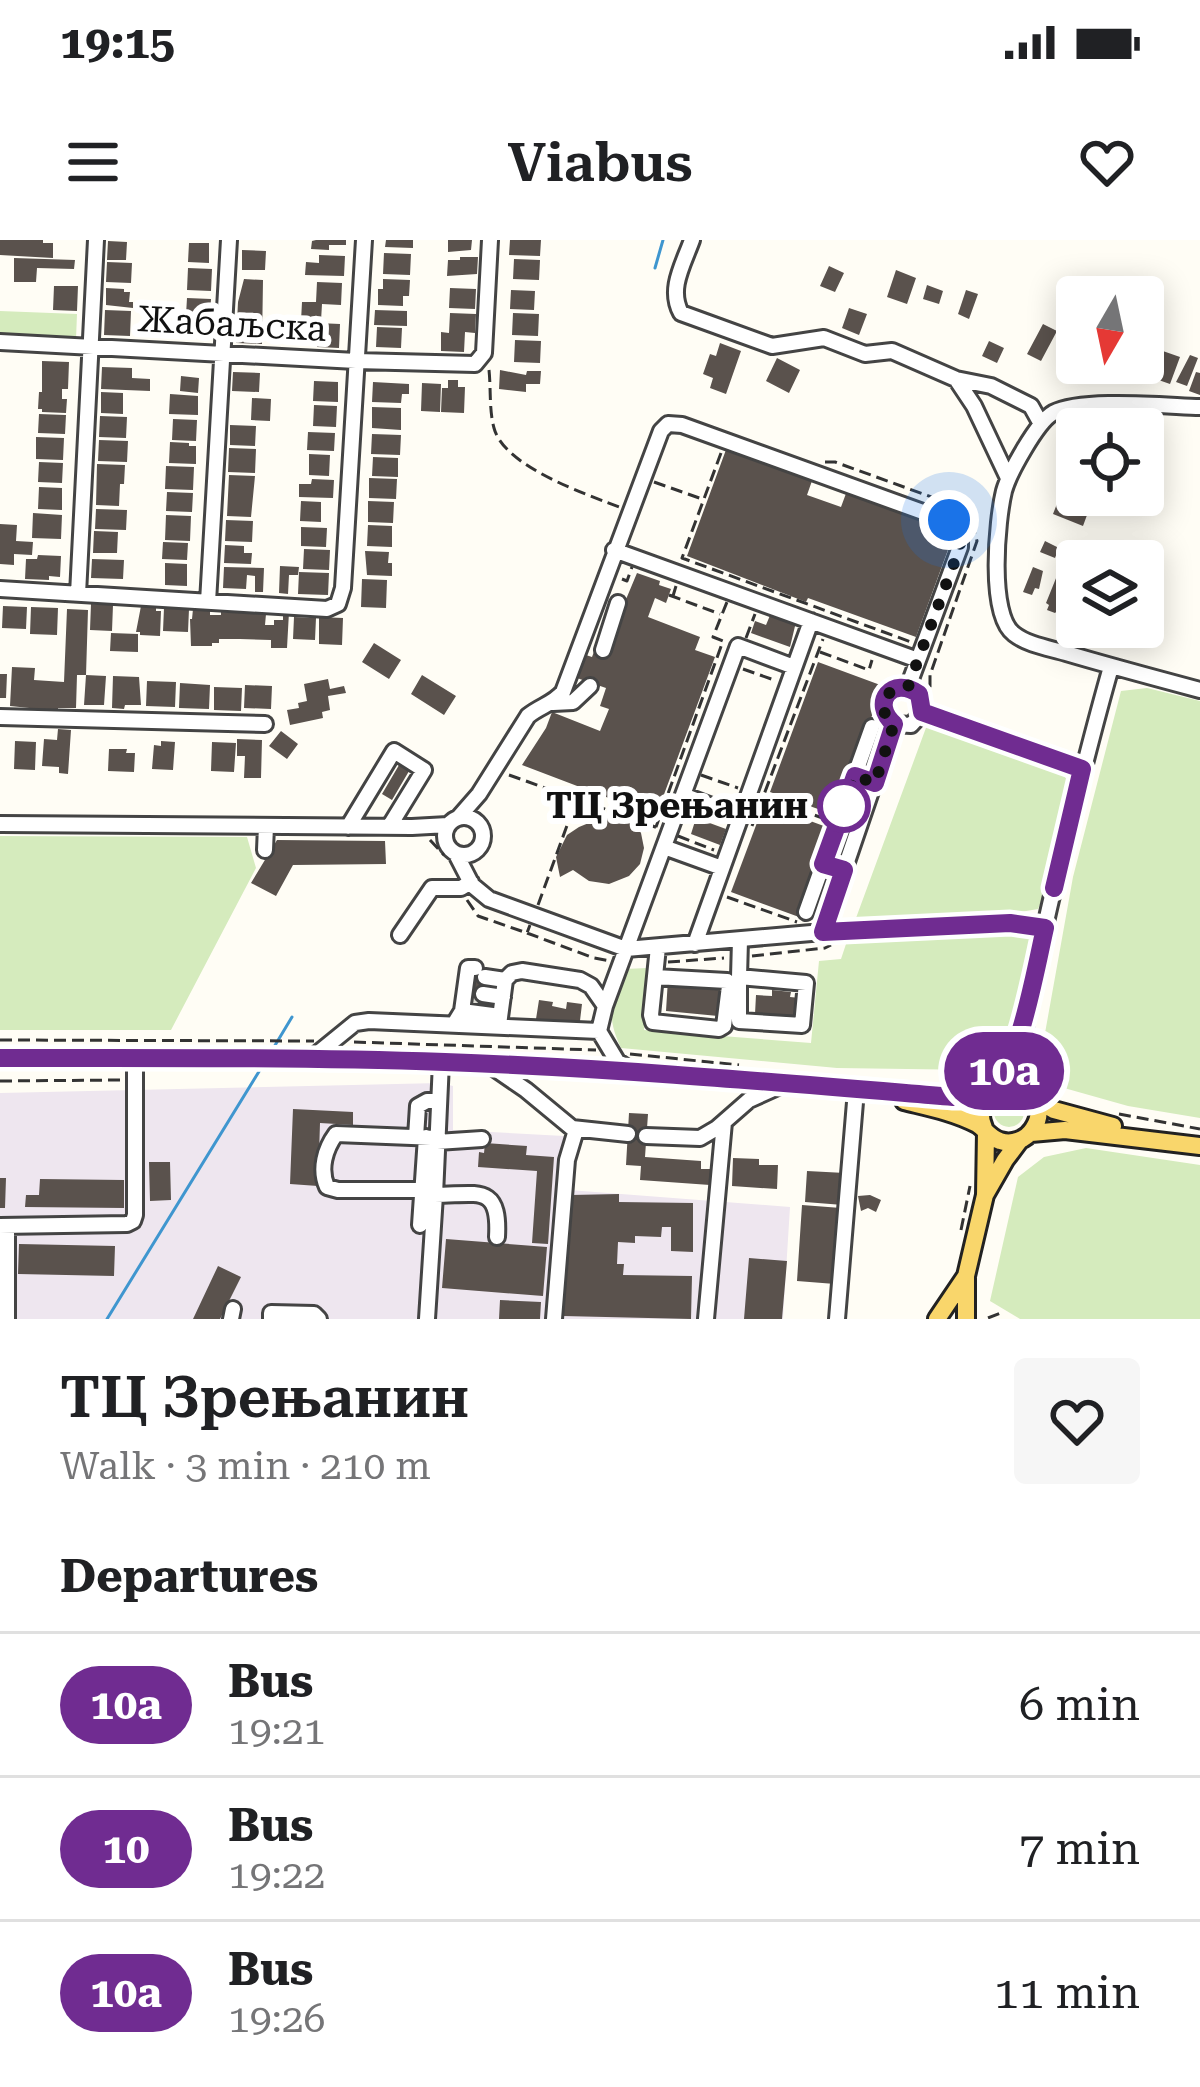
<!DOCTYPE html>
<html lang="en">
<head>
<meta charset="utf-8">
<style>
  :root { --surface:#fff; --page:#f6f6f6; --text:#202124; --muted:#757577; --line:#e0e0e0 }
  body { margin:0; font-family:"Roboto Serif",serif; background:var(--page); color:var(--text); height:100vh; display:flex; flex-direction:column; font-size:45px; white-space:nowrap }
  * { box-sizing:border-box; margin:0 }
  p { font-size:39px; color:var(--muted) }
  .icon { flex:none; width:66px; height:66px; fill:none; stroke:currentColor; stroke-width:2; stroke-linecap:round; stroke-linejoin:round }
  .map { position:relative; height:1079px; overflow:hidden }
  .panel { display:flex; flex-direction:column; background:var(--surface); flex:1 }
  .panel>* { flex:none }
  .badge { padding:0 24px; border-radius:39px; font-size:42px; line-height:78px }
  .needle { width:78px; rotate:189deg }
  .tools { position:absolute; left:1056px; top:36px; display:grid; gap:24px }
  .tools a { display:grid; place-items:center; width:108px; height:108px; border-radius:12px; background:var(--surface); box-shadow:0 6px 30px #0003; font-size:60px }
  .you { position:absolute; width:60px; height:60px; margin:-30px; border:9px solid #fff; border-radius:50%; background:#1a73e8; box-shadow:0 0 0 18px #1a73e833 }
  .map>.badge { position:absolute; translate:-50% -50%; box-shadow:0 0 0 6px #fff }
  h2 { padding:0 60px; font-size:45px; line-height:108px }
  .round { display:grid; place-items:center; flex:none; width:126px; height:126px; border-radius:12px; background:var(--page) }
  .head { display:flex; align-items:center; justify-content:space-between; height:204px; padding:0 60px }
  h1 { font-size:57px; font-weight:600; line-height:90px }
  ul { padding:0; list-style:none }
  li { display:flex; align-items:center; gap:36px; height:144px; padding:0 60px; border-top:3px solid var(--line) }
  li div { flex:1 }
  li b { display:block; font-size:45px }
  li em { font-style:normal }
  li .badge { min-width:132px; font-weight:700; text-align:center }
  .status { display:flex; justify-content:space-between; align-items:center; height:84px; padding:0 60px; background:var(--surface); direction:ltr }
  .status svg { height:33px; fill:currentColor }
  header { display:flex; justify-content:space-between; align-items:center; height:156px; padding:0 60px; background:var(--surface); font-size:54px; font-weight:600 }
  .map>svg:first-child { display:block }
  .industrial { fill:#eee6ef }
  .green { fill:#d5ebbd }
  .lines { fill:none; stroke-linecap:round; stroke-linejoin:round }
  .stream { stroke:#3f96cf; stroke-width:3 }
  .building { fill:#5a524d }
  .minor-tunnel { stroke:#dbdad3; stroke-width:14; stroke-dasharray:14 7; stroke-linecap:butt }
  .minor-casing { stroke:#444; stroke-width:20 }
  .major-casing { stroke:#222; stroke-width:22 }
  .path { stroke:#333; stroke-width:3; stroke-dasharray:12 6; stroke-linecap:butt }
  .minor { stroke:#fff; stroke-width:14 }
  .major { stroke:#f9d66b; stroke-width:16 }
  .line-casing { stroke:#fff; stroke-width:27 }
  .line { stroke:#702c91; stroke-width:18 }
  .walk { stroke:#111; stroke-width:12; stroke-dasharray:0 21.6 }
  .stop-dot { fill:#fff; stroke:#702c91; stroke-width:6 }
  .labels { text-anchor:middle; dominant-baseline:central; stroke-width:12; stroke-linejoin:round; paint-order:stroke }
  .street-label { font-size:36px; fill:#111; stroke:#fff }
  .stop-label { font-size:36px; font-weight:bold; fill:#111; stroke:#fff; text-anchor:end }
</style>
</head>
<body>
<div class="status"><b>19:15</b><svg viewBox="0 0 49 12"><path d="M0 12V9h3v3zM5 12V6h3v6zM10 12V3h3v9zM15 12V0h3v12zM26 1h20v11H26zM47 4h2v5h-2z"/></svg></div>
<header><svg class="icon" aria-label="menu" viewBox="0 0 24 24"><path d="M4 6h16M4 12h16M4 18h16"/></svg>Viabus<svg class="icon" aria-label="heart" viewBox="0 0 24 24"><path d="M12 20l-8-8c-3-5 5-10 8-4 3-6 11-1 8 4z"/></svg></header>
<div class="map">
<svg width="1200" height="1079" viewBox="0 0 1200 1079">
  <rect width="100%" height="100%" fill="#fffdf5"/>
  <path class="industrial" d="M440,843L453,846V890L564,896L569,950L790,967L783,1079H0V853Z"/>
  <path class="green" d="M0,71L77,74L76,99L0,96Z
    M1147,448L1200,461V878L1128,866L1057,846L1040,821L1073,637L1121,451Z
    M927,485L963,495L1060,531L1069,542L1049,642L1038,669L1008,674L856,678Z
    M0,596L247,597L256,628L171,790H0Z
    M1023,693L1032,700L1012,791L978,830L837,828L621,808C605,774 612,762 625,729L647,728L644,790L811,803L819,721L841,719L847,701Z
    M994 872a15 15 0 1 1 30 0a15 15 0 1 1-30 0Z
    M1086,908L1200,925V1079H1020L990,1061L1018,937L1044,917Z"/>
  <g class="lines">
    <path class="stream" d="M655,28L663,0
      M271,812L292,777
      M107,1079L263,825"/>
  </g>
  <path class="building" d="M0,0H43V3H53V18L0,15Z
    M316,0H346V5H329V10L311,9L312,1Z
    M386,0H413V8L385,7Z
    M448,0H472L471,10L448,12Z
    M510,0H541L540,16L509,15Z
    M108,1L127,2L126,20H107Z
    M189,3H209V23L188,22Z
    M242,10L266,11L265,30H242Z
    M384,13L411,14L410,35L383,34Z
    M319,15L345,16L344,36L305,35L306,22L319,23Z
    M460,17H478L477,34L447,36L448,20H460Z
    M14,18L75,20L74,29L37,28L36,42H14Z
    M514,19L540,20L539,40L513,39Z
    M107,22L132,23L131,43L106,42Z
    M829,26L844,33L835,52L820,46Z
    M188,28L212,29L211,51L187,50Z
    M896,30L916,38L907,64L887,57Z
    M244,39L263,40L262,104L236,103L238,62Z
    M383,39L410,40L409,56H403V66L378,65V49H383Z
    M317,42L342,43L341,65L322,64L321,81H301L302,62H316Z
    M927,45L943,51L939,64L923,59Z
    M54,46H78L77,71L53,70Z
    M106,48L124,49V52H130L129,62H133V68L106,65Z
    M450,48L476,49L475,69L449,68Z
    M511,50L535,51L534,70L510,69Z
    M966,50L978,54L969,79L958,74Z
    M187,58L211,59L210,75H186Z
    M849,68L867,74L859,95L842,88Z
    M105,70L131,71L130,96L104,95Z
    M375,70L407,71V86L374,85Z
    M450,73L476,74L475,93L465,92L464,112L441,111V92L449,93Z
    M513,73L539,74L538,96L512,95Z
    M186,78H210L209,99L185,98Z
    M318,83L340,84L339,108L317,107Z
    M1043,84L1057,91L1041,121L1027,114Z
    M377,87L402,88L401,108L376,107Z
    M1076,90L1077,123H1087L1083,133L1063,126Z
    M515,100L541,101L540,123L514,122Z
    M989,101L1004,108L997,123L982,116Z
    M720,103L741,111L726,154L710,148L713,138L703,134L710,114L716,116Z
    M1160,110L1180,117L1170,144L1150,137Z
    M1190,115L1198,118L1187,146L1176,142Z
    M777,118L800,130L789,153L766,141Z
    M42,121L69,122L68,149H62V159H67L66,173L42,172V169H38L39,152H42Z
    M102,127L132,128V138L150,139V151L101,149Z
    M500,130L526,135L527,131H541L540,144H526V152L499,149Z
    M233,132L260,133L259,152L232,151Z
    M1196,132L1200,133V155L1189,151Z
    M181,136L199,138L198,153L180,151Z
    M448,140H458V147H465L464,173L441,172L442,148H448Z
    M314,141L338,142V162L313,161Z
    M373,142L409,144V154H402L401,163L372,162Z
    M422,143L441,144L440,172L421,171Z
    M101,152L123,153V174L101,173Z
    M170,154L198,156V175L169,174Z
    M252,158L271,159L270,181L251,180Z
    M314,165L337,166L336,187L313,186Z
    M372,167L401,168V190L372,188Z
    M1085,170L1096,175L1094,179L1100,181L1096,189H1077V215L1070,212L1073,208L1065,204L1076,179L1081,181Z
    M39,174L66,175L65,194L38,193Z
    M100,176L127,177L126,198L99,197Z
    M173,179L197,180L196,201L172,200Z
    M230,185L256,186L255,206L230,205Z
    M308,192L335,193L334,211L307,210Z
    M372,194L401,195L400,215L371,214Z
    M36,197L64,198L63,220L36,219Z
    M99,200L128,201L127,222L98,221Z
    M170,202L189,203V206H196V224L169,223Z
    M727,207L813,238L807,255L841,267L848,248L956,288L916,397L808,358L806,362L687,316Z
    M229,208L256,209L255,233L228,232Z
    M309,214L330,215L329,236L309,235Z
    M373,217L398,218V237L372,236Z
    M39,222L63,223L62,243L38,242Z
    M97,224L125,225L124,244H120L119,266L96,265Z
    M166,226L194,227L193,250L165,249Z
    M229,235L255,236L251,277L227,276Z
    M369,238L397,239L396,259L369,258Z
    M312,239L334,240L333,258L299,257V244H311Z
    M39,247L62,248V270L38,269Z
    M167,252L193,253L192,272L166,271Z
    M1060,256L1090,267L1083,286L1053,274Z
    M301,261L321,262V282L300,281Z
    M368,261L394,262L393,283L368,282Z
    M96,269L127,270L126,290L95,289Z
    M33,273L62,275L61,299L32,298Z
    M166,275L191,276L190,301L165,300Z
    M226,280L253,281L252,302L225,301Z
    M0,284L17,285L16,301L33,302L32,315L14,314V325L0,324Z
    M368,285L392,286V307L367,306Z
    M301,287L327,288L326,307L301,306Z
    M94,291L118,292L117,313H93Z
    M1045,301L1059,308L1055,318L1040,312Z
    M1071,301L1083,306L1074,328L1077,331L1071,346L1074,348L1067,365L1064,364L1055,373L1047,370L1049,365L1046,363Z
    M163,302L188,303L187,320L162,319Z
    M225,305L244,306V313H252L251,324L224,323Z
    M304,309L330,310L329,330L303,329Z
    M365,311L389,312L388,323H392V336L367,335Z
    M1108,311L1133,321H1104Z
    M38,315L61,316L60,337L49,336V340L25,339L26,319H37Z
    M92,319L124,320L123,339L91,338Z
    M165,323L187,324V346L165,345Z
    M280,326L299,327L298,335H289L288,354L279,353Z
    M224,327L264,328L263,352H255V336L247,335L246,349L223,348Z
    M1033,327L1043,331L1039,349L1035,348L1032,355L1023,352Z
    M299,332L329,333L328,355L298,354Z
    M637,333L660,341L659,345L671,349L666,363L655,358L648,377L700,397L695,410L715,417L656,576L522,525L546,488L552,472L600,491L609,469L600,466L606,448L574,437L583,414L592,417L595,409L604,412Z
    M362,339L387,340L386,368L361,367Z
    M91,364L113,365L112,391L90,390Z
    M3,366L27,367L26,389L2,388Z
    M141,366L156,367V371H161L160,396L140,395V392H136Z
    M31,367L58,368L57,395L30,394Z
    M164,368L189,369L188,392L163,391Z
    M67,369L88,370L86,435H77L76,468H58V471L10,466L12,427L35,428L34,440L64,442Z
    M193,369L210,370V375H221V372L266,374L265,385H274V380H283V372H289L287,408H271V400L240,399H219V403H212V406H191L190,379H192Z
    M771,373L796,382L790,407L751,393L755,381L766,385Z
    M294,377L316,378L315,400L293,399Z
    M319,377L343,378L342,405L319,404Z
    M111,393L138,394V412L110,411Z
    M374,403L401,420L389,439L362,422Z
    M818,422L883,446L835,575L770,552Z
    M0,434H7L6,458H0Z
    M86,435L106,436L104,465H84Z
    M422,435L456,456L444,475L411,454Z
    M113,436L139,437L141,465H125L124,469L112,468Z
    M328,439L330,449L344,446L346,453L328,456L330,470L322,472L323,478L290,485L287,470L299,468L298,463L307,461L304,444Z
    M147,441L176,442L175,467L146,466Z
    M180,443L210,445L209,469L179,468Z
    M245,445L272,446L271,469L244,468Z
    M214,447L242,448L241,471L214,470Z
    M58,489L71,490L68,534L59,533V527L42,526L44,499L57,500Z
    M281,491L298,504L287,519L269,506Z
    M237,499L262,500L261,538H244L245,516H237Z
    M15,501L36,502L35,530L14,529Z
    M161,501L175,502L173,530L152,529L154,505L161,506Z
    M212,502L236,503L234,532L211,531Z
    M109,509H127L126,513H135L134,532L108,531Z
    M402,520L412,526L392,560L382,554Z
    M764,564L832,589L799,677L731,652Z
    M606,576L623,578L634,583L641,593L644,608L640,624L629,636L609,644L589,641L573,630L560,637L556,617L567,595L579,587Z
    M696,578L726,589L720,605L691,594Z
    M277,600L385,601L386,624L293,625L276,656L251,643Z
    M475,727L487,729L481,769L470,768Z
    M668,739L721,744L718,776L666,771Z
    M772,750L791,752L790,757L800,758L798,777L755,774L756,755L772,756Z
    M539,760L553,762L552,766L566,769L567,762L582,764L579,789L563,786L564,781L536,779Z
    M293,869L353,872V885L320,883L318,946L290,944Z
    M629,873L648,874L645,917L701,921V929H711L710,945L640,940L641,926L626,925Z
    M485,903L527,906L526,915L554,917L548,1004L532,1003L537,931L478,927L479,912L484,913Z
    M733,918L759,919V925H778L777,949L732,946Z
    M149,922H170L171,960L150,961Z
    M807,931L845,933L843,965L805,962Z
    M0,938H6L5,968H0Z
    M40,939L124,940V968L25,967L26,955H39Z
    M619,954V962L693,963V1012L671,1011V987H662L661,997L635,996V1003L618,1002L617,1024H624L623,1035L692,1036L691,1079L563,1076L571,955Z
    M870,955L881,960L876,972L868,968L861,971L858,956Z
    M802,965L841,968L835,1044L797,1041Z
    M446,999L547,1007L543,1056L442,1048Z
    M19,1004L115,1006L114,1036L18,1034Z
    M749,1018L787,1021L782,1079H744Z
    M218,1026L241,1037L220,1079H193Z
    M500,1060L541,1062L540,1079H499Z"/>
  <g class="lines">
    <path class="minor-tunnel" d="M471,761L482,762"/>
    <defs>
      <path id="minor" d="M692,0C683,25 668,49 681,73L772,106L824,98L865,114L892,111L956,139L991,146L1031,166L1041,184
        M0,102L356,121L475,124L484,113L490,0
        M956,139L974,166L1008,238
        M1200,167C1165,166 1082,158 1053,173C1037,182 1009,233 1004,251C997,280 988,375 1014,394C1028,405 1049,408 1066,413C1110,426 1155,438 1200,450
        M614,310L918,420
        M0,349L327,369L338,364L343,348L364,0
        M78,354L96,0
        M208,362L229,0
        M603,410L618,363
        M553,463L573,462L590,446
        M923,472L1082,529
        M0,477L265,484
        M894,484C859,454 922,424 923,472
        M894,484L911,485L923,472
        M683,555L741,577
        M445 596a19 19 0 1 1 38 0a19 19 0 1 1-38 0Z
        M458,578L479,554L528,476C540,466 553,464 563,452L661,191L668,184L682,185L956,284L960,290V307L908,447
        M0,584L412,587L448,585
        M348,587L394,511L424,530L389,587
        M664,607L722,628
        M265,610L266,586
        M456,614L472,645L489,659L626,709L823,692L1024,683L1045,688
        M806,672L872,487
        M823,692L894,484
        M400,695L432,648H461L471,642
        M695,704L811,381
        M485,737L505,740L512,733L522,731L580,740L591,746L605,766
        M655,737L727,741L729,746L724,786L719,789L653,782L651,775L658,707
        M739,737L806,743L802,785L739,781Z
        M739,737L740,700
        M483,754L503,757
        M462,771L500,776
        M454,784L462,771L468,728H475
        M499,785L505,740
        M1026,789L1025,835L1030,852
        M312,818L355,783L369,781L599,791
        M441,822L435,955C477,955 500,943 497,997
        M491,826L526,850L572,888L628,894
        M632,831L617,821L599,791L605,766L738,406L794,427
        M996,846C1026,787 1036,724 1051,660C1070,582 1089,504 1111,427
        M646,896L700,898L717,888L749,860L780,846
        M416,897L418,866L427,861H439
        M437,902L482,899
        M422,950H338L327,947C319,929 325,909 336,894L437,898
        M420,985L426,897
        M0,986L127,984L133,981L135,975V818
        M7,986V1079
        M231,1079L233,1069
        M271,1079V1073L314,1074L319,1079
        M427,1079L435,955
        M554,1079L567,920L576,890
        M706,1079L724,882
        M837,1079L856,850"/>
      <path id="major" d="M0,818C148,818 297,817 445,822C615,829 784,843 953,857L987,853
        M1035,859L1054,870L1113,886
        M904,861C928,867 954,872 977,884C985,889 990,898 1000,901C1012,905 1026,900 1033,889C1051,862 1022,839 996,846C981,856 977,871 984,888
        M1031,893L1065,890L1200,906
        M985,955L1005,920L1020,900
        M937,1079L966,1036
        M966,1079V1036L985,955L986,892"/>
    </defs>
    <use href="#minor" class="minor-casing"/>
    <use href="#major" class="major-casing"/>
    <path class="path" d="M489,130C491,149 489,170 494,188C504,227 588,255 622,268
      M721,213L682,318L911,402
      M825,222H835L959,267L971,279L977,301L930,435V449
      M654,242L702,259
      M622,339L627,341L632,327
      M669,355L720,374
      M673,356L676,346
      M746,398L755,374
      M820,412L869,430L872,420
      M743,429L774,440
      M509,535L658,588
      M701,535L738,548
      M764,557L828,580
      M752,586L823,399
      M656,587L723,401L713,397L727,362
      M678,596L714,610
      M430,600L444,615
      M727,657L797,682
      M467,660L478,676L527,693L530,685
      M538,665L576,561
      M527,693L594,718L611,721
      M752,716L825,708L831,705
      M668,722L724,718
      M0,800L314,801
      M354,802L596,810
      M630,814L739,825
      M0,841L122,840
      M969,841L988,833
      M1119,874L1200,889
      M961,990L970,946
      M988,1078L1003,1072"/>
    <use href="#minor" class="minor"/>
    <use href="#major" class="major"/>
  </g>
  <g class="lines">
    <defs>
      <path id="line" d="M0,818C148,818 297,817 445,822C615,828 784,843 953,857C965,857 980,857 990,850C1018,833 1037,722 1045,688L1010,683L823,692L844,630L823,624L855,536L875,543L894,484C870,463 892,435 919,454L922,472L1082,529L1054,648"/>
    </defs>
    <use href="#line" class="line-casing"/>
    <use href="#line" class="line"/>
    <path class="walk" d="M844,566L855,536L875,543L894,484L884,472C882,456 892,446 908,447L960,307V290L949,280"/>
  </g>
  <circle class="stop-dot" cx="844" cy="566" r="24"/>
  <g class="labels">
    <g class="street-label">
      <text transform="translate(232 84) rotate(3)">Жабаљска</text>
    </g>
    <g class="stop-label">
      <text x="808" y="566">ТЦ Зрењанин</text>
    </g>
  </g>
</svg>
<div class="tools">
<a><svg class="needle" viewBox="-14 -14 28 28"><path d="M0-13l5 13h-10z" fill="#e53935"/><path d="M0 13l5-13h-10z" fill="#757577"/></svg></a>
<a><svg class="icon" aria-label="locate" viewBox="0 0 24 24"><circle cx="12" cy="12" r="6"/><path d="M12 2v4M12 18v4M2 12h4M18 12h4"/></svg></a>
<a><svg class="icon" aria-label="layers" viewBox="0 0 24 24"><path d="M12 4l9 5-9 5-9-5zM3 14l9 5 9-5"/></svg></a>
</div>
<div class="you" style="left:949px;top:280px"></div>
<b class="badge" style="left:1004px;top:831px;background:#702c91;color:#fff">10а</b>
</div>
<section class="panel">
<div class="head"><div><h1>ТЦ Зрењанин</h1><p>Walk · 3 min · 210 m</p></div><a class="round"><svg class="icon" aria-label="heart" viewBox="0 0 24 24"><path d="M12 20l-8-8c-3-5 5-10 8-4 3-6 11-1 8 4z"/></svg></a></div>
<h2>Departures</h2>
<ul>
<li><span class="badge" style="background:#702c91;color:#fff">10а</span><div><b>Bus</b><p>19:21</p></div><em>6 min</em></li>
<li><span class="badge" style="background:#702c91;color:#fff">10</span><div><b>Bus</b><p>19:22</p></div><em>7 min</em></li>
<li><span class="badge" style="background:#702c91;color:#fff">10а</span><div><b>Bus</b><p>19:26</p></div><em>11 min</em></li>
</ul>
</section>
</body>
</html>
